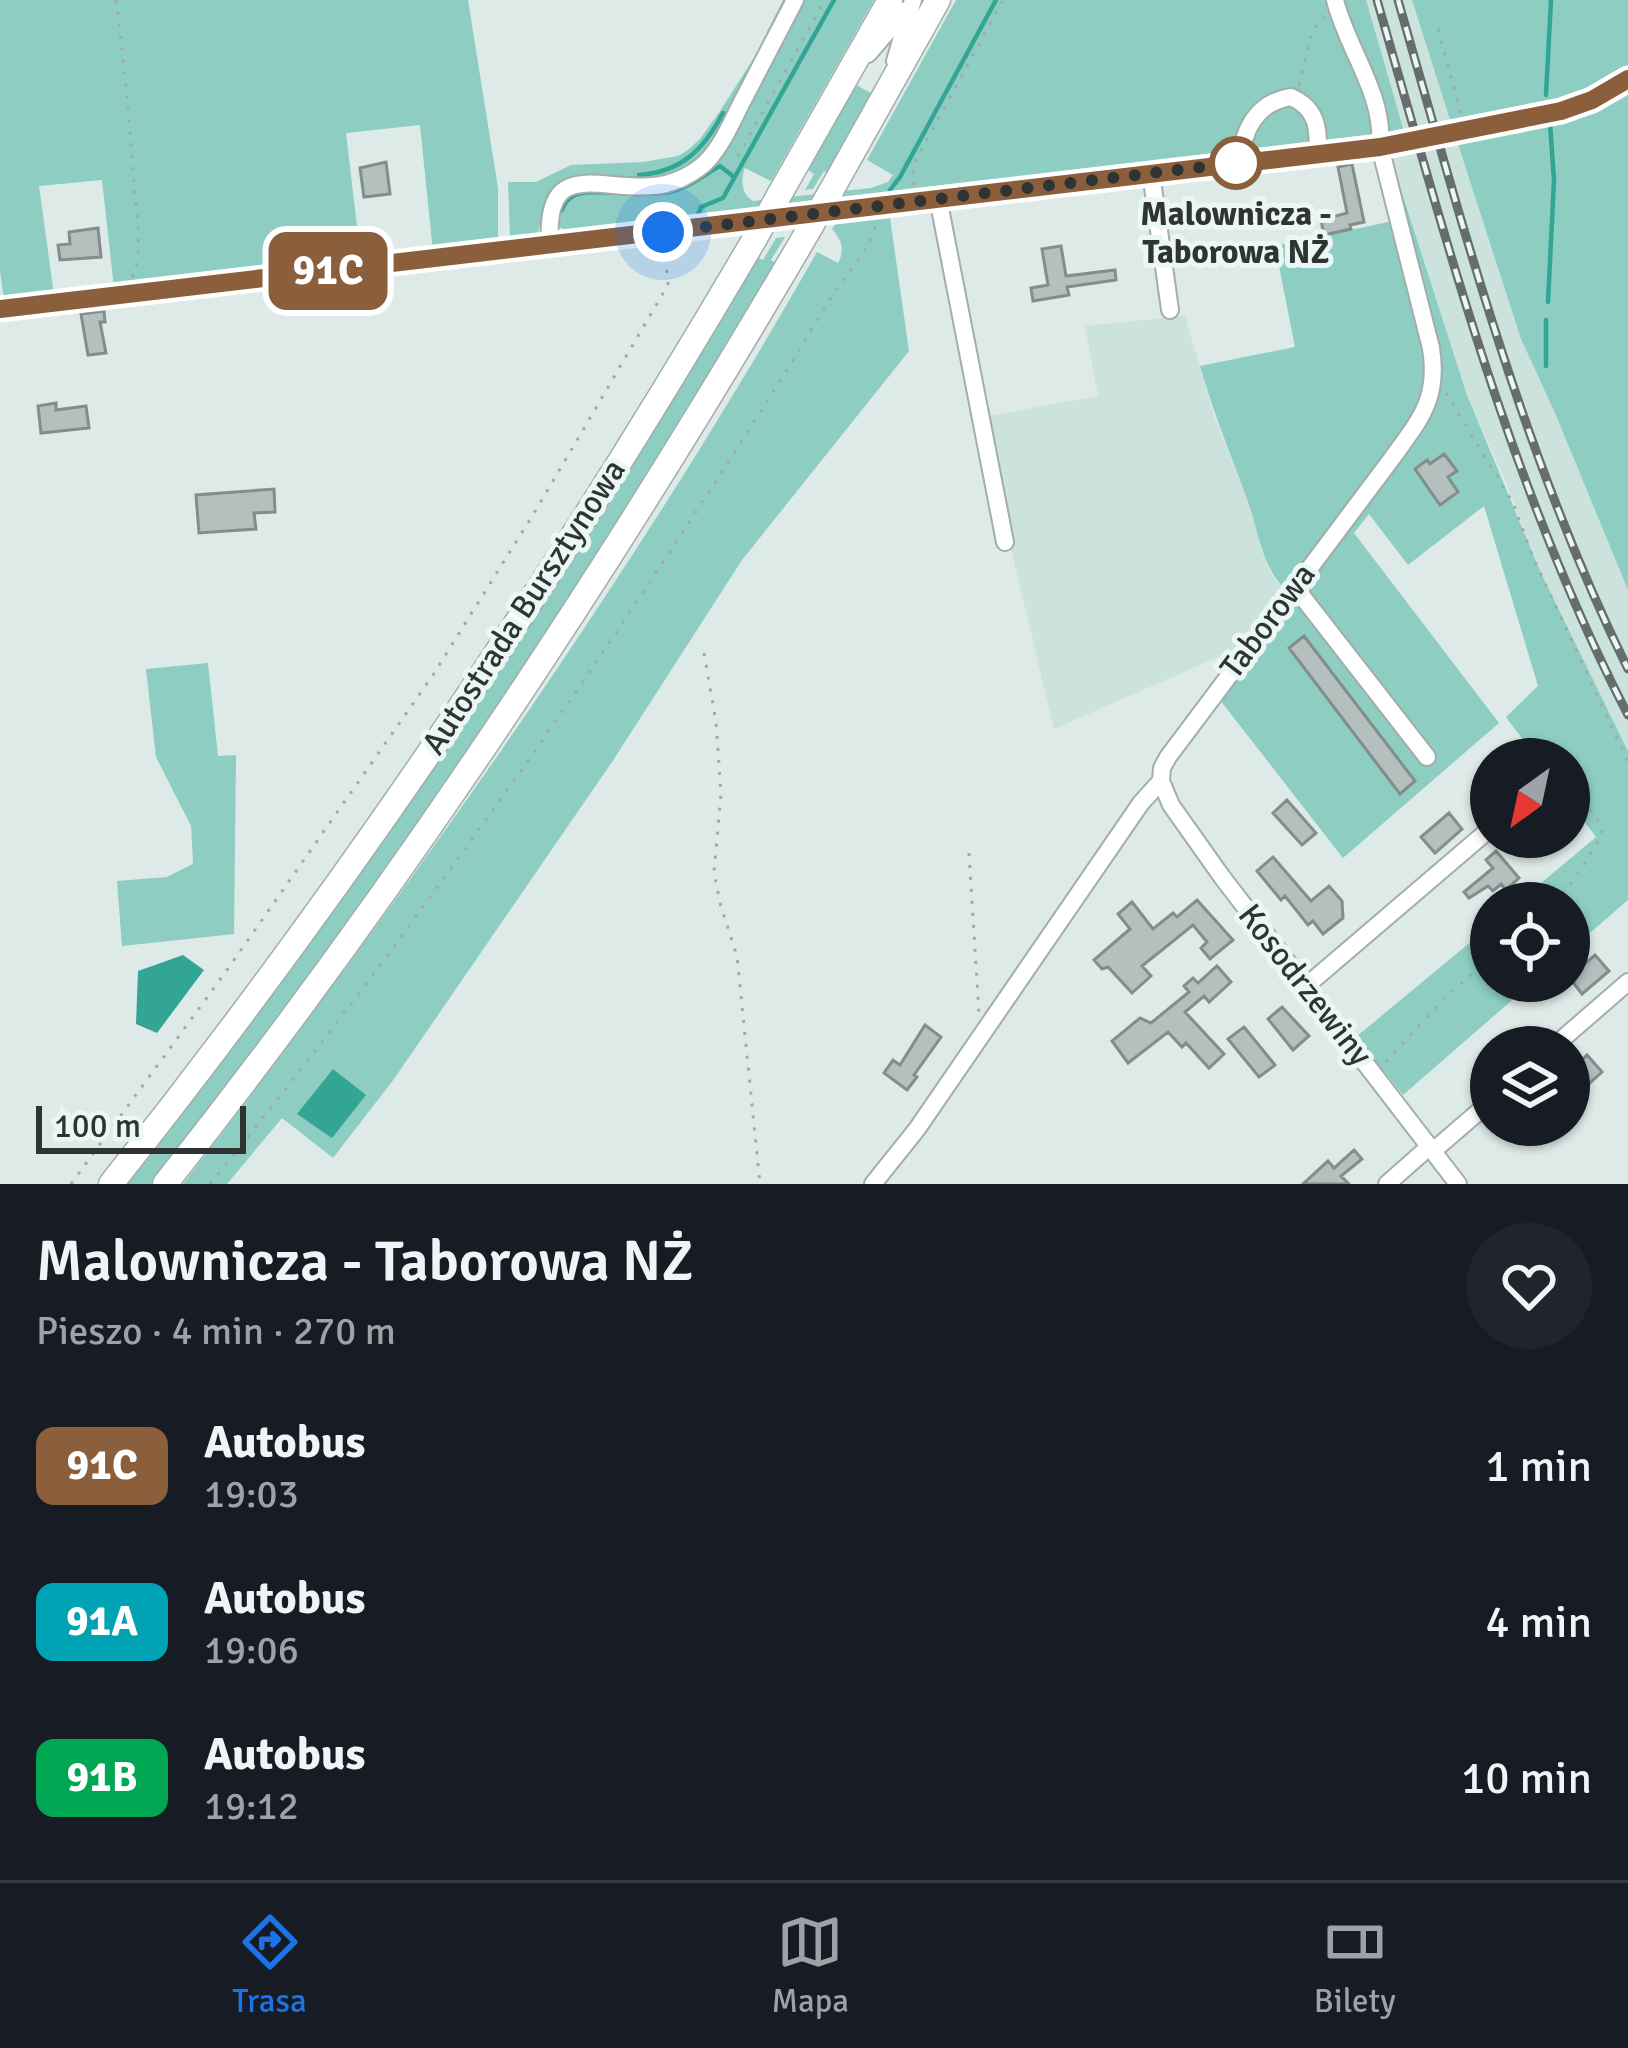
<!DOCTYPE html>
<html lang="pl">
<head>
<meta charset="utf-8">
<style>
  :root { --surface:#171b24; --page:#20242c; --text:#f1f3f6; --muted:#9ea1a6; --line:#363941; --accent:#1a73e8 }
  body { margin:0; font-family:Signika,sans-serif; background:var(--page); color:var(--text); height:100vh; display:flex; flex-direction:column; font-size:45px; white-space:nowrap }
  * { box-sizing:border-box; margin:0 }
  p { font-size:39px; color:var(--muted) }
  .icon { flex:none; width:66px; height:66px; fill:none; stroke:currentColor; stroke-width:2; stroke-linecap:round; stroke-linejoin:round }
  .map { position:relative; height:1184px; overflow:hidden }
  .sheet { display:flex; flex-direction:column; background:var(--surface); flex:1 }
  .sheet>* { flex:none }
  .badge { padding:0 24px; border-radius:18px; font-size:42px; line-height:78px }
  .needle { width:78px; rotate:213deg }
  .fabs { position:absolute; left:1470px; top:738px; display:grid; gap:24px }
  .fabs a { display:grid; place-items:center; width:120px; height:120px; border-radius:50%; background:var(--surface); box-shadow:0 3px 9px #0004; font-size:60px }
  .scale { position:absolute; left:36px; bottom:30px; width:210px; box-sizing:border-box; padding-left:12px; border:6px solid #2f3433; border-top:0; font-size:33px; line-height:42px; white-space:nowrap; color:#2f3433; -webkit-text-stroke:9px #eaf7f5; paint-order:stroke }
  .you { position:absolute; width:60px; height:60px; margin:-30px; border:9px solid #fff; border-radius:50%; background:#1a73e8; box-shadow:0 0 0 18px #1a73e833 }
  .map>.badge { position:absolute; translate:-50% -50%; box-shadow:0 0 0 6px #fff }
  .round { display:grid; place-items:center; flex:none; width:126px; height:126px; border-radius:63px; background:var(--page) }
  .head { display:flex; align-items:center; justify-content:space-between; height:204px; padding:0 36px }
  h1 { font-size:57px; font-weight:600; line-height:90px }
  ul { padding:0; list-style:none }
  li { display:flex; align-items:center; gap:36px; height:156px; padding:0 36px }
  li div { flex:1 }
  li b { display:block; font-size:45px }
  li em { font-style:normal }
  li .badge { min-width:132px; font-weight:700; text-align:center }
  .dock { display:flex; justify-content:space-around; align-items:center; height:168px; border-top:3px solid var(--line); background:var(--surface); font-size:33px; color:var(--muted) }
  .dock a { display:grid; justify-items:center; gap:6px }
  .dock .selected { color:var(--accent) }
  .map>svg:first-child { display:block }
  .built { fill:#cbe2dd }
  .green { fill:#8dcdc2 }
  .water { fill:#33a595 }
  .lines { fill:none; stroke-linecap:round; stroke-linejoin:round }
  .stream { stroke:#33a595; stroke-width:4.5 }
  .building { fill:#b3c0bd; stroke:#818e8b; stroke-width:3 }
  .minor-casing { stroke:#a1aeab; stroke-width:20 }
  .highway-casing { stroke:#a1aeab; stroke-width:27 }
  .path { stroke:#a0aaa8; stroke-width:3; stroke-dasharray:3 9; stroke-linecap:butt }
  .minor { stroke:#fff; stroke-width:16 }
  .highway { stroke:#fff; stroke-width:24 }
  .rail-casing { stroke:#666d6c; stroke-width:9 }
  .rail { stroke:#eaf7f5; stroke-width:4.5; stroke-dasharray:14; stroke-linecap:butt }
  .highway-bridge-casing { stroke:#a1aeab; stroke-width:27; stroke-linecap:butt }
  .highway-bridge { stroke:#fff; stroke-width:24 }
  .line-casing { stroke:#fff; stroke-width:27 }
  .line { stroke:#8b5e3c; stroke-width:18 }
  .walk { stroke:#2f3433; stroke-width:12; stroke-dasharray:0 21.6 }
  .stop-dot { fill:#fff; stroke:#8b5e3c; stroke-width:6 }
  .labels { text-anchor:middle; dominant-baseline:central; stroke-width:10; stroke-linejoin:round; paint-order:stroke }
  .stop-label { font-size:33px; font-weight:bold; fill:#2f3433; stroke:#eaf7f5 }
  .street-label { font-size:33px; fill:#2f3433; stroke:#eaf7f5 }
</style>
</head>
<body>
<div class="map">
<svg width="1628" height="1184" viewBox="0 0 1628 1184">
  <rect width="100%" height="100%" fill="#ddeae7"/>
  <path class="built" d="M1365,0H1412L1521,339L1555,413L1628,590V750L1541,573L1504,478L1467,395L1392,162Z
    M1185,316L1214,416L1249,504L1269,570L1277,582L1291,591L1250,643L1054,729L1010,545L984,417L1098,396L1085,326Z"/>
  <path class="green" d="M0,0H468L498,188V243L433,252L420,125L346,133L361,260L114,288L102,180L39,186L54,295L4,300L0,271Z
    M783,0H789C771,33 754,66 736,100C725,121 714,147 696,163C651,201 580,150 548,197C539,210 543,227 534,241L514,242L510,238L508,182H536L571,165L643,162L678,156L688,150L700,139L720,111L754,58Z
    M801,0H874L771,181L745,168C740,180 742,195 753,201L871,188L888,182L893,175L867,160L956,0H1329L1371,101L1377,139L572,236L558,226C558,209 560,203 574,193L690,182Z
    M1341,0H1366L1405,135L1387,138Z
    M1412,0H1628V72L1579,99L1452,126Z
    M853,83L876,96L831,175L824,171L813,189L805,190L814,174L805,168Z
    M1628,87V590L1555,413L1521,339L1458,144L1579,114Z
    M1392,162L1467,395L1541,573L1628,751V900L1569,951V903H1517L1596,837L1569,801V759H1537L1506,717L1538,686L1484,506L1408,565L1369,514L1354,533L1499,723L1343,858L1220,700L1428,419L1440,394L1441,365Z
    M889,211L909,351L742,560L612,762L394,1079L333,1158L282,1118L227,1184H183C412,886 631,579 817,252L838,263C845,250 842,240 832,229L839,219Z
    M1393,221L1429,374L1418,410L1289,585L1282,586C1261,563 1258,528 1247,499C1231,455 1213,412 1200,366L1295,347L1275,246Z
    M785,237L771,260L779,266L597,560L357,913L154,1184H122L756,257L763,260L776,238Z
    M208,663L218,756L236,755L234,934L122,946L117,881L167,877L193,864L191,826L156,757L146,669Z
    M1491,925V981H1534L1403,1095L1356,1037Z"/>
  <path class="water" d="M183,955L204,970L157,1033L136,1024L138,971Z
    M333,1069L366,1095L332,1138L297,1114Z"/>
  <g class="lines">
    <path class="stream" d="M1546,95L1551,0
      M639,175C682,172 704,149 723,113
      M890,190L900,177L996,0
      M561,211C564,205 566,200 573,196C589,187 645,198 669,192C689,188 703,175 720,166L734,177
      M698,215L701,207L723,198L834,0
      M1548,302L1554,180L1550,124
      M1546,366V320"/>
  </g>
  <path class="building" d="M386,162L390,194L364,197L360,168Z
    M1352,164L1364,222L1350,225L1351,229L1324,235L1321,220L1347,213L1338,167Z
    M98,228L101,257L60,260L58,245L70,244L69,232Z
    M1061,246L1066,276L1115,270L1116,280L1067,287L1069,295L1033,301L1031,288L1048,285L1042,249Z
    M104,311L105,322H100L106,353L88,355L81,314Z
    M56,403V410L86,406L89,428L41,433L38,406Z
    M1444,454L1457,471L1448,477L1458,492L1440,505L1415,469L1427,460L1430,464Z
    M274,489L275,512L254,513L256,529L199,533L196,495Z
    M1304,636L1415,781L1400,794L1289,648Z
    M1287,800L1316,833L1302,845L1273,813Z
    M1449,813L1462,829L1435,853L1421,837Z
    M1496,851L1519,878L1506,890L1501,884L1493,891L1488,886L1469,898L1464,892L1493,868L1486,860Z
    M1273,857L1311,901L1329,886L1342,901L1343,918L1323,934L1313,921L1308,925L1285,896L1281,900L1257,871Z
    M1197,900L1233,940L1210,959L1201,948L1207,942L1193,925L1142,966L1151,976L1132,993L1108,967L1102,969L1094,960L1130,929L1118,914L1132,902L1153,929L1173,913L1177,917Z
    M1595,955L1609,971L1582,994L1569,977Z
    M1217,966L1231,982L1209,1002L1204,996L1185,1012L1224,1054L1209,1068L1186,1043L1182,1047L1168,1032L1128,1063L1112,1041L1140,1018L1151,1023L1189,992L1184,986L1193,978L1198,983Z
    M1282,1007L1309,1036L1293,1050L1268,1019Z
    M925,1025L941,1037L914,1075L917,1077L907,1090L884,1073L893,1060L900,1065Z
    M1244,1027L1275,1065L1259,1077L1228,1039Z
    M1569,1054L1578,1064L1587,1055L1602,1072L1579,1093L1569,1082Z
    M1354,1150L1362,1159L1341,1176L1349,1184H1303L1328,1161L1334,1168Z"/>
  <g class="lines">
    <defs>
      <path id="minor" d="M868,54L906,10
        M895,61L913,0
        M1241,162C1242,130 1257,102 1291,97C1318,109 1318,128 1318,154
        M1151,173L1170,310
        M938,198L1005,542
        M550,245C544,157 598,191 653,186C671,185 690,176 704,164C722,147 732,121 743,100C760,67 778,33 795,0
        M0,309L1380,147L1560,111L1592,100L1628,79
        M1294,586L1427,757
        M1161,781L1171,805L1222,877L1458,1184
        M1305,987L1491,828
        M1553,1047L1628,982
        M1433,1151L1491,1101
        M873,1184L917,1129L1141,803L1161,781L1162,768L1168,757L1393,457C1421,418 1439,398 1431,348L1380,147C1385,95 1347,49 1335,0
        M1387,1184L1430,1146"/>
      <path id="highway" d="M831,191L938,0
        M778,197L890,0
        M111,1184C348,886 562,568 754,240
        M165,1184C403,884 614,563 807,233"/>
    </defs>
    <use href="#minor" class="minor-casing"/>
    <use href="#highway" class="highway-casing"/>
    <path class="path" d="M116,0C124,62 130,124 134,186C136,215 144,251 132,278
      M1438,29L1462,117
      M1299,85L1313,30L1324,17
      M738,156L825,0
      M914,185L913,165L1003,0
      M1446,393L1513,503L1532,555L1628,762
      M704,653L716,722L721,794L714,872L720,903L737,956L760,1184
      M969,853L979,1013
      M1555,903C1564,895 1602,841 1601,831C1600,818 1588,808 1581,798
      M1386,1062L1444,998L1491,958
      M71,1184L227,970L433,675L536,510L665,290L668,284L664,245
      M210,1184C421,923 615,644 793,360C807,337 821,313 836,290C850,269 874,246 876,220"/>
    <use href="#minor" class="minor"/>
    <use href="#highway" class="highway"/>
    <defs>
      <path id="rail" d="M1377,0C1447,243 1511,489 1628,715
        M1398,0C1463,227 1523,456 1628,669"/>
    </defs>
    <use href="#rail" class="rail-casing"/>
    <use href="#rail" class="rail"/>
    <defs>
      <path id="highway-bridge" d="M807,233L831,191
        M754,240L778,197"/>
    </defs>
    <use href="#highway-bridge" class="highway-bridge-casing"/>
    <use href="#highway-bridge" class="highway-bridge"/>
  </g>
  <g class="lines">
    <defs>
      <path id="line" d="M0,309L1380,147L1561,111L1592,100L1628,79"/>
    </defs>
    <use href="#line" class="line-casing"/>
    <use href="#line" class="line"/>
    <path class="walk" d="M663,232L1236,163"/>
  </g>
  <circle class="stop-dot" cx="1236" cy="163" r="24"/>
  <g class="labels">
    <g class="stop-label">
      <text x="1236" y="214">Malownicza -<tspan x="1236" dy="38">Taborowa NŻ</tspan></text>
    </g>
    <g class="street-label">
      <text transform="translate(524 607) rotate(-57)">Autostrada Bursztynowa</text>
      <text transform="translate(1268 621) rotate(-53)">Taborowa</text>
      <text transform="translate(1305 985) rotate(52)">Kosodrzewiny</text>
    </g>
  </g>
</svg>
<div class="fabs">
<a><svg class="needle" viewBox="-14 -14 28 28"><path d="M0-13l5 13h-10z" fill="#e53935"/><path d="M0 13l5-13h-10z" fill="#9ea1a6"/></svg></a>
<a><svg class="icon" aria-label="locate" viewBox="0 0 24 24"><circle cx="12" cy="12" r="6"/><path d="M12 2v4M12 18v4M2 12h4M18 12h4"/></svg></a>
<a><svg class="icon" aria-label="layers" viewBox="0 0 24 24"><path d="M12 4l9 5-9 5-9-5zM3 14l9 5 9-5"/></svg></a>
</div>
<div class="scale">100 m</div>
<div class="you" style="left:663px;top:232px"></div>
<b class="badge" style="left:328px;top:271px;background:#8b5e3c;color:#fff">91C</b>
</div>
<section class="sheet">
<div class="head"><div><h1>Malownicza - Taborowa NŻ</h1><p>Pieszo · 4 min · 270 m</p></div><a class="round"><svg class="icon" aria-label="heart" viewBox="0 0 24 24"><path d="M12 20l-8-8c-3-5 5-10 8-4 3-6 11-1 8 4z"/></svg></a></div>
<ul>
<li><span class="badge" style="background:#8b5e3c;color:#fff">91C</span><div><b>Autobus</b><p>19:03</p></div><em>1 min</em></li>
<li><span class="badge" style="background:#00a3b4;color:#fff">91A</span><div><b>Autobus</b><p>19:06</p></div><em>4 min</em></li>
<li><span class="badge" style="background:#00a651;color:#fff">91B</span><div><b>Autobus</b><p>19:12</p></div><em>10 min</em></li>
</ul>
</section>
<nav class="dock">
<a class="selected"><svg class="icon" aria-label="directions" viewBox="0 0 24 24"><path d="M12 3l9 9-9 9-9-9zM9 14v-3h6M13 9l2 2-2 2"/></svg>Trasa</a>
<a><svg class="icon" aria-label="map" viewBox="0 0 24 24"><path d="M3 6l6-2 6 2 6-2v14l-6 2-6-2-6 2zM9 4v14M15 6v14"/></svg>Mapa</a>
<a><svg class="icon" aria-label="tickets" viewBox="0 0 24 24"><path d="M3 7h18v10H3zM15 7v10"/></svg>Bilety</a>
</nav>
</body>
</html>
